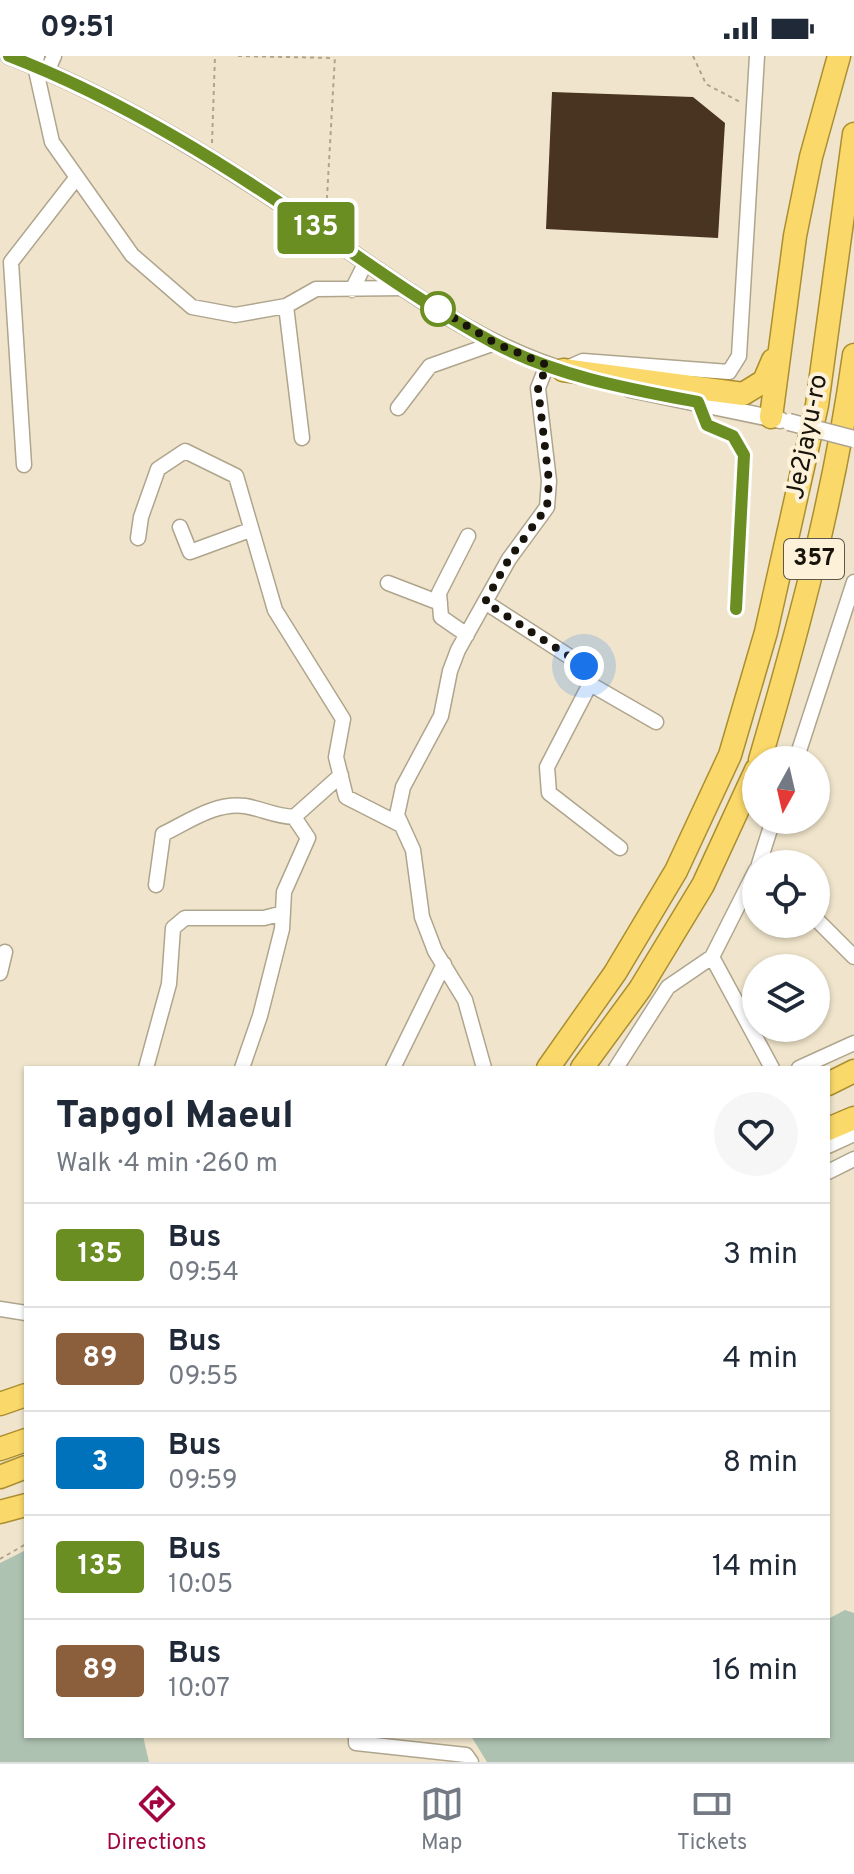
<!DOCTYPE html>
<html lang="en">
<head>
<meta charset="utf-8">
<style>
  :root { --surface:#fff; --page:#f6f6f7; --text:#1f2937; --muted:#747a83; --line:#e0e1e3; --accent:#a20540 }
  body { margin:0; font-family:Overpass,sans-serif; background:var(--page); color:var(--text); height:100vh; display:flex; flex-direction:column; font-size:30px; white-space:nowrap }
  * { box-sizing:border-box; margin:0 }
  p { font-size:26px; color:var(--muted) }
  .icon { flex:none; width:44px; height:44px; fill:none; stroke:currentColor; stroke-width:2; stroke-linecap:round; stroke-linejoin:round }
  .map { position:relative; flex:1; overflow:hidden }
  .panel { position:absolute; left:24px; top:1010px; width:806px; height:672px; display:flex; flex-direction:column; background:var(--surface); border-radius:0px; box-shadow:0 2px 6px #0004 }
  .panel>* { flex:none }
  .badge { padding:0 16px; border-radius:6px; font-size:28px; line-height:52px }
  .needle { width:52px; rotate:188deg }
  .controls { position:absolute; left:742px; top:690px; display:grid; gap:16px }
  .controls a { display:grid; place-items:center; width:88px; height:88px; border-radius:50%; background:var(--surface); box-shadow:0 2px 6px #0004; font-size:40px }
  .you { position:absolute; width:40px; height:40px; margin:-20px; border:6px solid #fff; border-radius:50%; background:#1a73e8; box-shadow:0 0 0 12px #1a73e833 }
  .map>.badge { position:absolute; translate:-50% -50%; box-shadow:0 0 0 4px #fff }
  .round { display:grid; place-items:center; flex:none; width:84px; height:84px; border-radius:42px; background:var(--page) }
  .overview { display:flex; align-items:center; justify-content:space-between; height:136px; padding:0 32px }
  h1 { font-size:38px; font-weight:800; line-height:60px }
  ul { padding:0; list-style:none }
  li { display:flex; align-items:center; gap:24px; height:104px; padding:0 32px; border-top:2px solid var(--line) }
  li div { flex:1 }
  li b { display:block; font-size:30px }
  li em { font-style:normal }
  li .badge { min-width:88px; font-weight:700; text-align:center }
  .status { display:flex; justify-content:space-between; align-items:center; height:56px; padding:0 40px; background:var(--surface); direction:ltr }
  .status svg { height:22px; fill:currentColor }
  .tabs { display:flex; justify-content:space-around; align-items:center; height:112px; border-top:2px solid var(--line); background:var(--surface); font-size:22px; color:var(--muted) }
  .tabs a { display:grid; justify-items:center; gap:4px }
  .tabs .active { color:var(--accent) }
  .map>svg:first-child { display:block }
  .green { fill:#aec2b2 }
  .building { fill:#483421 }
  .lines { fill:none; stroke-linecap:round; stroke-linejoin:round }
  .minor-casing { stroke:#afa58d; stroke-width:17 }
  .tertiary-casing { stroke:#afa58d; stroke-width:19 }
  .trunk-casing { stroke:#aa8e30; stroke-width:25 }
  .path { stroke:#ada490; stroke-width:2; stroke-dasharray:4 4; stroke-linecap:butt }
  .minor { stroke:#fff; stroke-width:14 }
  .tertiary { stroke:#fff; stroke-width:16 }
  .trunk { stroke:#fad86a; stroke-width:22 }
  .tertiary-bridge-casing { stroke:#afa58d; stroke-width:19; stroke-linecap:butt }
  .tertiary-bridge { stroke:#fff; stroke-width:16 }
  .line-casing { stroke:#fff; stroke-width:18 }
  .line { stroke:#6b8e23; stroke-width:12 }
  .walk { stroke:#18140b; stroke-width:8; stroke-dasharray:0 14.4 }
  .stop-dot { fill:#fff; stroke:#6b8e23; stroke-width:4 }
  .labels { text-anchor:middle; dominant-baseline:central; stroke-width:8; stroke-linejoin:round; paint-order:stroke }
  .shield { fill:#fdf2d9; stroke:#5d5749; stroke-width:2 }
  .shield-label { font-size:24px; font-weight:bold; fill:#18140b }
  .street-label { font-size:26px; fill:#18140b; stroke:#fdf2d9 }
</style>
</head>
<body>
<div class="status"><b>09:51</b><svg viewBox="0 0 49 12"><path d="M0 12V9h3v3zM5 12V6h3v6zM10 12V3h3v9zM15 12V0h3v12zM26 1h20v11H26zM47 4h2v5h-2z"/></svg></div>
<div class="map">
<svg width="854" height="1706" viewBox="0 0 854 1706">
  <rect width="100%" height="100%" fill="#f0e5cc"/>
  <path class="green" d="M26,1494V1680H143L149,1706H0V1507Z
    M845,1554L854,1557V1706H487L471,1680H828V1563Z"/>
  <path class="building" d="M552,36L693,41L725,67L718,182L546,173Z"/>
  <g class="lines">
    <defs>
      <path id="minor" d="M37,0L35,10L52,86L132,199L192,251L235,259L286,250L316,233L404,232
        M47,16L54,0
        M352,234L365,208
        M286,250L302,382
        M567,312L583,305L729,316L739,300L757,0
        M698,346L707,369L733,380L744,399L736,553
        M398,352L430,310L495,287
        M24,409L11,206L77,121
        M180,471L190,496L250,474
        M138,482L141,461L158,413L185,395L236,420L275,554L343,663L336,701L346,741L401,769
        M388,527L440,547
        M485,546L584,610L590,628L547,711L549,737L620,792
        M467,579L441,561L439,537L468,480
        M590,628L656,666
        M796,704L854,526
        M759,808L773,764
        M156,829L163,778C188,766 215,746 245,750C263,753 274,760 294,761
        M816,863L854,901
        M712,901L772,1012
        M0,917L5,896
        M146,1012L169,928L173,872L185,862H264L283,857
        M242,1012L260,960L282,873L284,836L308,782L294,761L341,719
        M393,1012L444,908
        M484,1012L465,944L435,895L422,861L413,794L397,759L403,731L441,660L450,615L458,594L509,503L547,451L549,425L538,332L547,309
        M616,1012L668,931L712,901L756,814
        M799,1012L854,987
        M828,1090L854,1078
        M828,1116L854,1103
        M0,1253L26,1257
        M356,1680V1687L466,1699L471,1706"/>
      <path id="tertiary" d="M9,0C123,44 230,112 331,182C406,234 483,292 573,317
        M630,333L780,364"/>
      <path id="trunk" d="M563,314L743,338L764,325L773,304
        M771,361L795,180L811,101L839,0
        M760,704C799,571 835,437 854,299
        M548,1012L615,917L676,815L730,699L766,576L817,349L854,78
        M582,1012L640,933L703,829L756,714
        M828,1028L854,1015
        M828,1073L854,1062
        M0,1348L26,1339
        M0,1393L26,1384
        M0,1421L26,1411
        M0,1456L26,1449"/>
    </defs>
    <use href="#minor" class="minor-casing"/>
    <use href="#tertiary" class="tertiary-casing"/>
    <use href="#trunk" class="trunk-casing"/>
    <path class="path" d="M238,0L333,2
      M693,0L706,28L742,47
      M212,87L215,0
      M326,159L335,0
      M0,1503L26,1488"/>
    <use href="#minor" class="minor"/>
    <use href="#tertiary" class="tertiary"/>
    <use href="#trunk" class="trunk"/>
    <defs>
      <path id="tertiary-bridge" d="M789,366L854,383"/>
    </defs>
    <use href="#tertiary-bridge" class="tertiary-bridge-casing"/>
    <use href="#tertiary-bridge" class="tertiary-bridge"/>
  </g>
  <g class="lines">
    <defs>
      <path id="line" d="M9,0C123,44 231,112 331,182C384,219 437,256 494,287C556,320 629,333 698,346L707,369L733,380L744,399L736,553"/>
    </defs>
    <use href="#line" class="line-casing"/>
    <use href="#line" class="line"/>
    <path class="walk" d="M438,253L434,250L495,287L547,309L538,332L549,425L547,451L509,503L485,546L584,610"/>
  </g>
  <circle class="stop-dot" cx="438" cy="253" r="16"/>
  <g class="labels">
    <rect class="shield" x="784" y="483" width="60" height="40" rx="6"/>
    <g class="shield-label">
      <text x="814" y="503">357</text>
    </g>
    <g class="street-label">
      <text transform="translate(808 381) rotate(-79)">Je2jayu-ro</text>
    </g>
  </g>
</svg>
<div class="controls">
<a><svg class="needle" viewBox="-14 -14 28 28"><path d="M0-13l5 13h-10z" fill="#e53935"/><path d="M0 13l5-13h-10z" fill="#747a83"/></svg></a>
<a><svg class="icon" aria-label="locate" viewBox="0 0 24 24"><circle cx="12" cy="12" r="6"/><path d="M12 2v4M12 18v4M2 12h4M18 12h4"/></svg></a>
<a><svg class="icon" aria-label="layers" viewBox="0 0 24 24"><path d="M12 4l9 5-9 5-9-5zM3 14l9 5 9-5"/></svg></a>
</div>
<div class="you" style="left:584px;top:610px"></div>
<b class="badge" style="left:316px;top:172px;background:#6b8e23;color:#fff">135</b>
<section class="panel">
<div class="overview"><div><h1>Tapgol Maeul</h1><p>Walk · 4 min · 260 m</p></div><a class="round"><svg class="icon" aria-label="heart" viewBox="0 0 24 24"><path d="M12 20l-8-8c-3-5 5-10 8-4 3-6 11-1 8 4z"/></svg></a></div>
<ul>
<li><span class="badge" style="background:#6b8e23;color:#fff">135</span><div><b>Bus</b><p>09:54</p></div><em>3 min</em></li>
<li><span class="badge" style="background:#8b5e3c;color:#fff">89</span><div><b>Bus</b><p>09:55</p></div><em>4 min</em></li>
<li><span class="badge" style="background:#0072bc;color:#fff">3</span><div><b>Bus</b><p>09:59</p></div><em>8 min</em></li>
<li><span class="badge" style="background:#6b8e23;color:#fff">135</span><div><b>Bus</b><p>10:05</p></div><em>14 min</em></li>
<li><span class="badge" style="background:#8b5e3c;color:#fff">89</span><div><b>Bus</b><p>10:07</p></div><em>16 min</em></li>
</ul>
</section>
</div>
<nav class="tabs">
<a class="active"><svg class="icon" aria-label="directions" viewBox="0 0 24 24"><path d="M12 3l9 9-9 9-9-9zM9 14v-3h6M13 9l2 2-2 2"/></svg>Directions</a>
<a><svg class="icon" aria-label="map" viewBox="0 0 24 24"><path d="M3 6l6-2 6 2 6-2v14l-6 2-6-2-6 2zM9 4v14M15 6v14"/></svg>Map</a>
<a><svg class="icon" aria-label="tickets" viewBox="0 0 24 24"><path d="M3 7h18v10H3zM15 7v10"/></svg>Tickets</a>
</nav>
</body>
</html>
